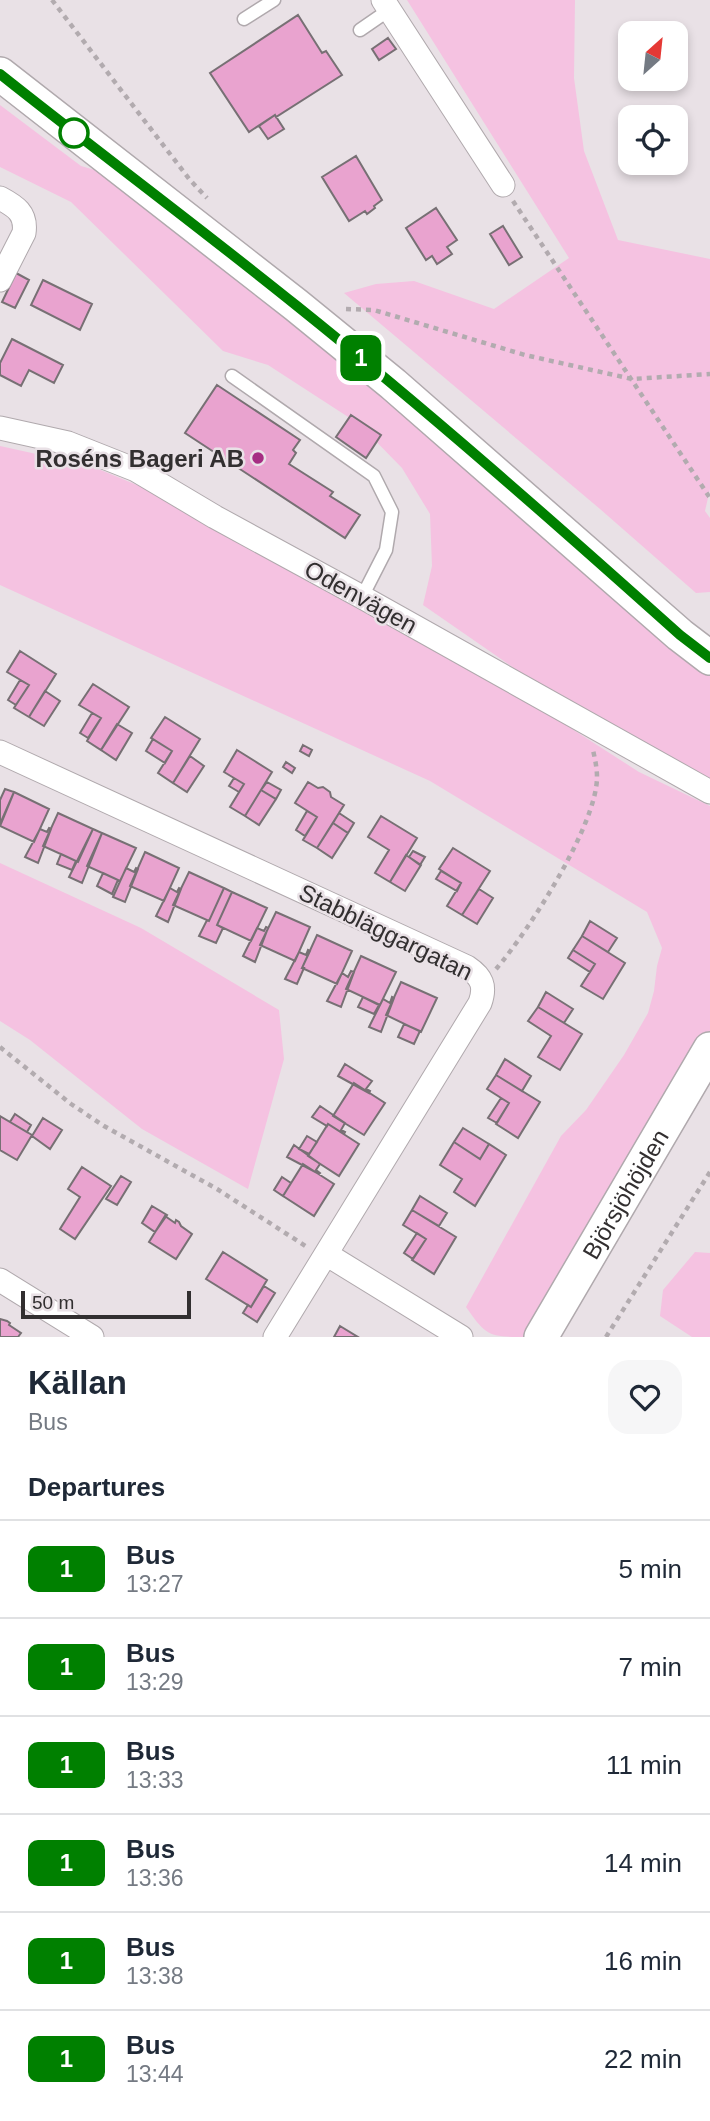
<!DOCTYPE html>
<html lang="en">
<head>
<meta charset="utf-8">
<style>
  :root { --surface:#fff; --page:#f6f6f7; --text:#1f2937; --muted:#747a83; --line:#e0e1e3 }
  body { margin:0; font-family:Helvetica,sans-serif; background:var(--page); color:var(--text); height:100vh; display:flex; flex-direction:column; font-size:26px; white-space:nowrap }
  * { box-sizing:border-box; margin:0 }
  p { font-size:23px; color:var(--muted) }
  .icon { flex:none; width:38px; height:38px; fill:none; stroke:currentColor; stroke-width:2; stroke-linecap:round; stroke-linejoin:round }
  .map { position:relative; height:1337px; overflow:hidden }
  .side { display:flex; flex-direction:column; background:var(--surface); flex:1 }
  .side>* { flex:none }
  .badge { padding:0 14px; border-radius:10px; font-size:24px; line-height:46px }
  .needle { width:46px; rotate:27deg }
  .fabs { position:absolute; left:618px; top:21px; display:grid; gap:14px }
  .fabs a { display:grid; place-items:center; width:70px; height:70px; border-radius:14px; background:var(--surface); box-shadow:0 4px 10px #0003; font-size:35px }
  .scale { position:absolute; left:21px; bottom:18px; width:170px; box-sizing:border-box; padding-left:7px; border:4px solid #322f30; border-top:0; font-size:19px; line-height:24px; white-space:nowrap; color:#322f30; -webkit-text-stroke:5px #e9e1e6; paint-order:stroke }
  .map>.badge { position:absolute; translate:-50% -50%; box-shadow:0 0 0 4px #fff }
  h2 { padding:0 28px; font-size:26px; line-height:63px }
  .round { display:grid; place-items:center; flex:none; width:74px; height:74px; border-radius:21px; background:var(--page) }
  .head { display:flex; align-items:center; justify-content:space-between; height:119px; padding:0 28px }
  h1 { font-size:33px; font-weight:800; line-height:52px }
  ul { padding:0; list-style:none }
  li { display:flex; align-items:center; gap:21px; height:98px; padding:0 28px; border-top:2px solid var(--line) }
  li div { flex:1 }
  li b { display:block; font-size:26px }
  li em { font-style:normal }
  li .badge { min-width:77px; font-weight:700; text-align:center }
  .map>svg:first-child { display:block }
  .green { fill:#f5c2e1 }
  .building { fill:#e9a3cf; stroke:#777074; stroke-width:2 }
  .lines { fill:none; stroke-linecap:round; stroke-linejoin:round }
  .lane-casing { stroke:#b0a9ad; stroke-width:15 }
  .street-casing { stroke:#b0a9ad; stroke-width:25 }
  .secondary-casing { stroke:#b0a9ad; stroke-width:36 }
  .path { stroke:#b2abaf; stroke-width:4.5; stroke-dasharray:5 5; stroke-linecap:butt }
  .lane { stroke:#fff; stroke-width:12 }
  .street { stroke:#fff; stroke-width:23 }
  .secondary { stroke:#fff; stroke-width:33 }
  .line-casing { stroke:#fff; stroke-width:16 }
  .line { stroke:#008000; stroke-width:10 }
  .stop-dot { fill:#fff; stroke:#008000; stroke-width:3.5 }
  .poi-dot { fill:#a62d83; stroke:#e9e1e6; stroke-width:2.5 }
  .labels { text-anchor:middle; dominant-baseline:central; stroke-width:5; stroke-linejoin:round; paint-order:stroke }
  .poi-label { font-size:24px; font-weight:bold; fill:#322f30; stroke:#e9e1e6; text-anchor:end }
  .street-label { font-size:24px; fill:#322f30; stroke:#e9e1e6 }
</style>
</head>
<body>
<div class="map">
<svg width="710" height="1337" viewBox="0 0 710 1337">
  <rect width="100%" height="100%" fill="#e9e1e6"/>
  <path class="green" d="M407,0H575L574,78L584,151L618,240L710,259V489L705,511L710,518V592L696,593L600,509L344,293L376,284L414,281L494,309L569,258Z
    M0,105L81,166L112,175L386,390L710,671V781L547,691L423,605L432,566L430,514L402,468L359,424L268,365L223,351L71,202L0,167Z
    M0,446L91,466L149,490L527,700L639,772L710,806V1036L528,1337C489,1337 487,1337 466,1307L561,1136L586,1110L624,1055L648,1013L654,991L657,966L662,948L647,912L430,781L0,585Z
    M0,863L141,928L279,1010L284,1059L248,1189L142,1129L30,1040L0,1021Z
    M695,1252L710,1253V1337H692L660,1316L663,1290Z"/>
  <path class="building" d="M298,15L322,53L326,51L342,75L276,117L275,115L249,132L210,73Z
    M388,38L396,49L379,60L372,49Z
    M275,115L284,129L268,139L259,126Z
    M356,156L382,200L374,206L375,208L367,214L365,211L349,221L322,177Z
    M436,208L457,240L447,247L452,254L437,264L432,256L426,260L406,228Z
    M503,226L522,257L509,265L490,234Z
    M16,273L29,280L15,308L2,302Z
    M43,280L92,304L80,330L31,305Z
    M12,339L63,365L54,383L29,370L21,386L0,375V363Z
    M217,385L300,440L293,450L296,453L289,464L333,492L330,496L360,515L345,538L185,433Z
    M351,415L381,435L366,458L336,437Z
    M20,651L56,674L29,717L14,708L29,685L7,672Z
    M20,680L29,685L16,705L8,700Z
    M93,684L129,707L101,750L87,741L101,718L79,705Z
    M45,691L60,701L44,726L29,717Z
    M92,713L101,718L88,738L80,733Z
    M165,717L200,739L173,783L158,773L172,751L151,738Z
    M117,724L132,733L116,760L101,750Z
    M153,739L172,751L165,763L146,751Z
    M303,745L312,750L309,756L300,751Z
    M237,750L272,772L245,816L230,807L244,784L224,772Z
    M190,756L204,766L187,792L173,783Z
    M286,762L295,768L292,773L283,767Z
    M234,778L244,784L239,792L229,786Z
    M267,782L281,790L276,799L261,790Z
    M308,782L318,788L323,787L330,792L331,797L344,805L317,848L303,840L317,817L295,803Z
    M5,789L14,792L0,824V800Z
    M261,790L276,799L259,825L245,816Z
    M14,792L49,809L34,842L0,826Z
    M307,811L317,817L305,836L296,830Z
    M58,813L93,829L78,862L43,846Z
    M339,813L354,823L348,833L333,823Z
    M381,816L417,838L390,882L375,873L389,850L368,837Z
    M333,823L348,833L332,858L317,848Z
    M49,828L51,829L38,863L25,857L40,829L47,832Z
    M93,829L102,833L82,883L69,877Z
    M102,833L136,848L120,881L87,866Z
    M453,848L490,871L462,915L447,906L461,883L439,869Z
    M413,851L425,857L420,865L409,857Z
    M145,852L179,868L164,901L130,886Z
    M61,854L76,861L72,870L57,864Z
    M406,855L421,865L405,891L390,882Z
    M126,868L134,872L136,868L138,869L125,902L113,897Z
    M441,871L461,883L457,891L436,879Z
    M189,872L224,888L209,921L173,905Z
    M103,873L118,880L112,894L97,886Z
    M170,888L177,892L179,888L181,889L168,922L156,916Z
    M224,888L232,892L217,925L223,928L216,943L199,936L207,920L209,921Z
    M479,889L493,898L477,924L462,915Z
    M232,892L267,908L251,941L217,925Z
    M276,912L310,927L295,961L260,945Z
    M590,921L617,938L608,952L582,936Z
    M266,927L268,928L255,962L243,956L257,928L264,931Z
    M317,935L352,951L337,984L302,968Z
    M582,936L625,963L603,999L581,986L595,964L573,950Z
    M308,950L310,951L302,968H304L297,984L285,979L299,952L306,955Z
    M573,950L595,964L590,972L568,958Z
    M361,956L396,972L380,1005L346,989Z
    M351,971L354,972L341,1007L327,1001L342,973L348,977Z
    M401,982L437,998L421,1032L386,1015Z
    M546,992L573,1009L564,1023L538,1007Z
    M363,997L379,1005L374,1014L358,1007Z
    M392,997L394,998L381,1032L369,1027L383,999L390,1003Z
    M538,1007L582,1034L560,1070L538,1057L551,1036L528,1021Z
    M404,1024L420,1031L414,1044L398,1037Z
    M505,1059L531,1076L522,1091L496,1075Z
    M345,1064L372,1081L366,1089L370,1091L369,1093L338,1076Z
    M496,1075L540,1102L518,1138L496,1124L509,1103L487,1089Z
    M354,1083L385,1103L364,1135L333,1116Z
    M501,1098L509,1103L497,1123L488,1118Z
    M320,1106L345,1123L341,1130L345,1132L344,1134L328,1124L327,1126L312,1117Z
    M15,1114L31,1125L27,1132L10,1122Z
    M0,1116L32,1135L17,1160L0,1150Z
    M43,1118L62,1130L50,1149L32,1136Z
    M328,1124L359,1144L339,1176L308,1156Z
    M463,1128L489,1144L480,1159L454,1142Z
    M307,1136L317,1142L309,1154L299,1149Z
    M454,1142L480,1159L489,1144L506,1155L475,1206L454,1192L462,1179L440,1165Z
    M294,1145L320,1164L316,1170L320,1173L319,1174L287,1157Z
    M303,1164L334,1184L314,1216L283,1196Z
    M82,1167L111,1186L75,1239L60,1229L80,1197L68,1189Z
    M121,1176L131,1182L117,1205L106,1199Z
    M282,1177L291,1183L283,1196L274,1190Z
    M420,1196L447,1213L439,1226L412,1210Z
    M152,1206L167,1215L155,1232L142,1223Z
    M412,1210L456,1237L434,1274L412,1260L426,1239L403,1225Z
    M165,1216L175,1223L176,1220L179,1222L181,1226L192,1234L176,1259L149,1242Z
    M417,1233L426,1239L413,1259L404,1253Z
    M223,1252L267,1280L251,1307L206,1279Z
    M264,1286L275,1293L257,1322L243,1313L248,1305L251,1307Z
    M0,1319L7,1321L10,1323L9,1325L21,1333L18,1337H0Z
    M340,1326L358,1337H334Z"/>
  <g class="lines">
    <defs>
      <path id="lane" d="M244,19L274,0
        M360,30L389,10
        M232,376L374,476L392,512L386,550L362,597"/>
      <path id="street" d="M383,0L503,185
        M0,198C15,206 27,213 24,233L0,280
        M0,428L68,443L136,470L215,517L362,597L710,792
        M0,752L467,967C482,977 486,986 480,1003L275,1337
        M326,1254L461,1337
        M0,1280L92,1337"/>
      <g id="secondary">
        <path d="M0,74L296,305L393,384L680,635L710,658"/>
        <path id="s1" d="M541,1337L710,1049"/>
      </g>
    </defs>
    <use href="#lane" class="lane-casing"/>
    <use href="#street" class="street-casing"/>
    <use href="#secondary" class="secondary-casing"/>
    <path class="path" d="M52,0L190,180L207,198
      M513,201L710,498
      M346,309L374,310L525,355L632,379L710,374
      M496,969C528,932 597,825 597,777C597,768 595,759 593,750
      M0,1047L71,1104L104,1126L217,1189L307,1247
      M606,1337L710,1172"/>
    <use href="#lane" class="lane"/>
    <use href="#street" class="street"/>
    <use href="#secondary" class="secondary"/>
  </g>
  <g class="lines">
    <defs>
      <path id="line" d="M0,74C98,152 199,227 297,306C428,411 555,523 680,635L710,658"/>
    </defs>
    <use href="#line" class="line-casing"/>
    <use href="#line" class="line"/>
  </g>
  <circle class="stop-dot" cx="74" cy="133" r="14"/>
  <circle class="poi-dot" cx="258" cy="458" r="7"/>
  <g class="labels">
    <g class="poi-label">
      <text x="244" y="458">Roséns Bageri AB</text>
    </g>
    <g class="street-label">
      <text transform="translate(361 597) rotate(29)">Odenvägen</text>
      <text transform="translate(386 932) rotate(26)">Stabbläggargatan</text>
      <text stroke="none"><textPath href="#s1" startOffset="166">Björsjöhöjden</textPath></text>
    </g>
  </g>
</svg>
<div class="fabs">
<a><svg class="needle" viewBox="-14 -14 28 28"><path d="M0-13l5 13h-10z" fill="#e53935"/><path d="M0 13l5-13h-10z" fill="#747a83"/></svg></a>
<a><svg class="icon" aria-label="locate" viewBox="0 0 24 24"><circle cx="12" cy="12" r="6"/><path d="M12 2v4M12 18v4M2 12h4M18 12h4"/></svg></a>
</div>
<div class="scale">50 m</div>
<b class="badge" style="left:361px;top:358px;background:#008000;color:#fff">1</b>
</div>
<section class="side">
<div class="head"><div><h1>Källan</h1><p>Bus</p></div><a class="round"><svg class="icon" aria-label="heart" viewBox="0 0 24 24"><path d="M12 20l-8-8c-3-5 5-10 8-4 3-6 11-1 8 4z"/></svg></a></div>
<h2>Departures</h2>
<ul>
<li><span class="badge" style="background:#008000;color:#fff">1</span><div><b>Bus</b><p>13:27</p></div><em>5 min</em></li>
<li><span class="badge" style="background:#008000;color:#fff">1</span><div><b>Bus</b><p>13:29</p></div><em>7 min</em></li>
<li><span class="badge" style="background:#008000;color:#fff">1</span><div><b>Bus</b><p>13:33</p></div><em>11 min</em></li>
<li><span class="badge" style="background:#008000;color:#fff">1</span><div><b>Bus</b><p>13:36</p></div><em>14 min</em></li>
<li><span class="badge" style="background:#008000;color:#fff">1</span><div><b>Bus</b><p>13:38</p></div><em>16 min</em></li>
<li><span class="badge" style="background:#008000;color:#fff">1</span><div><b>Bus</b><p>13:44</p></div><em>22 min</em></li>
</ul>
</section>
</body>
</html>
